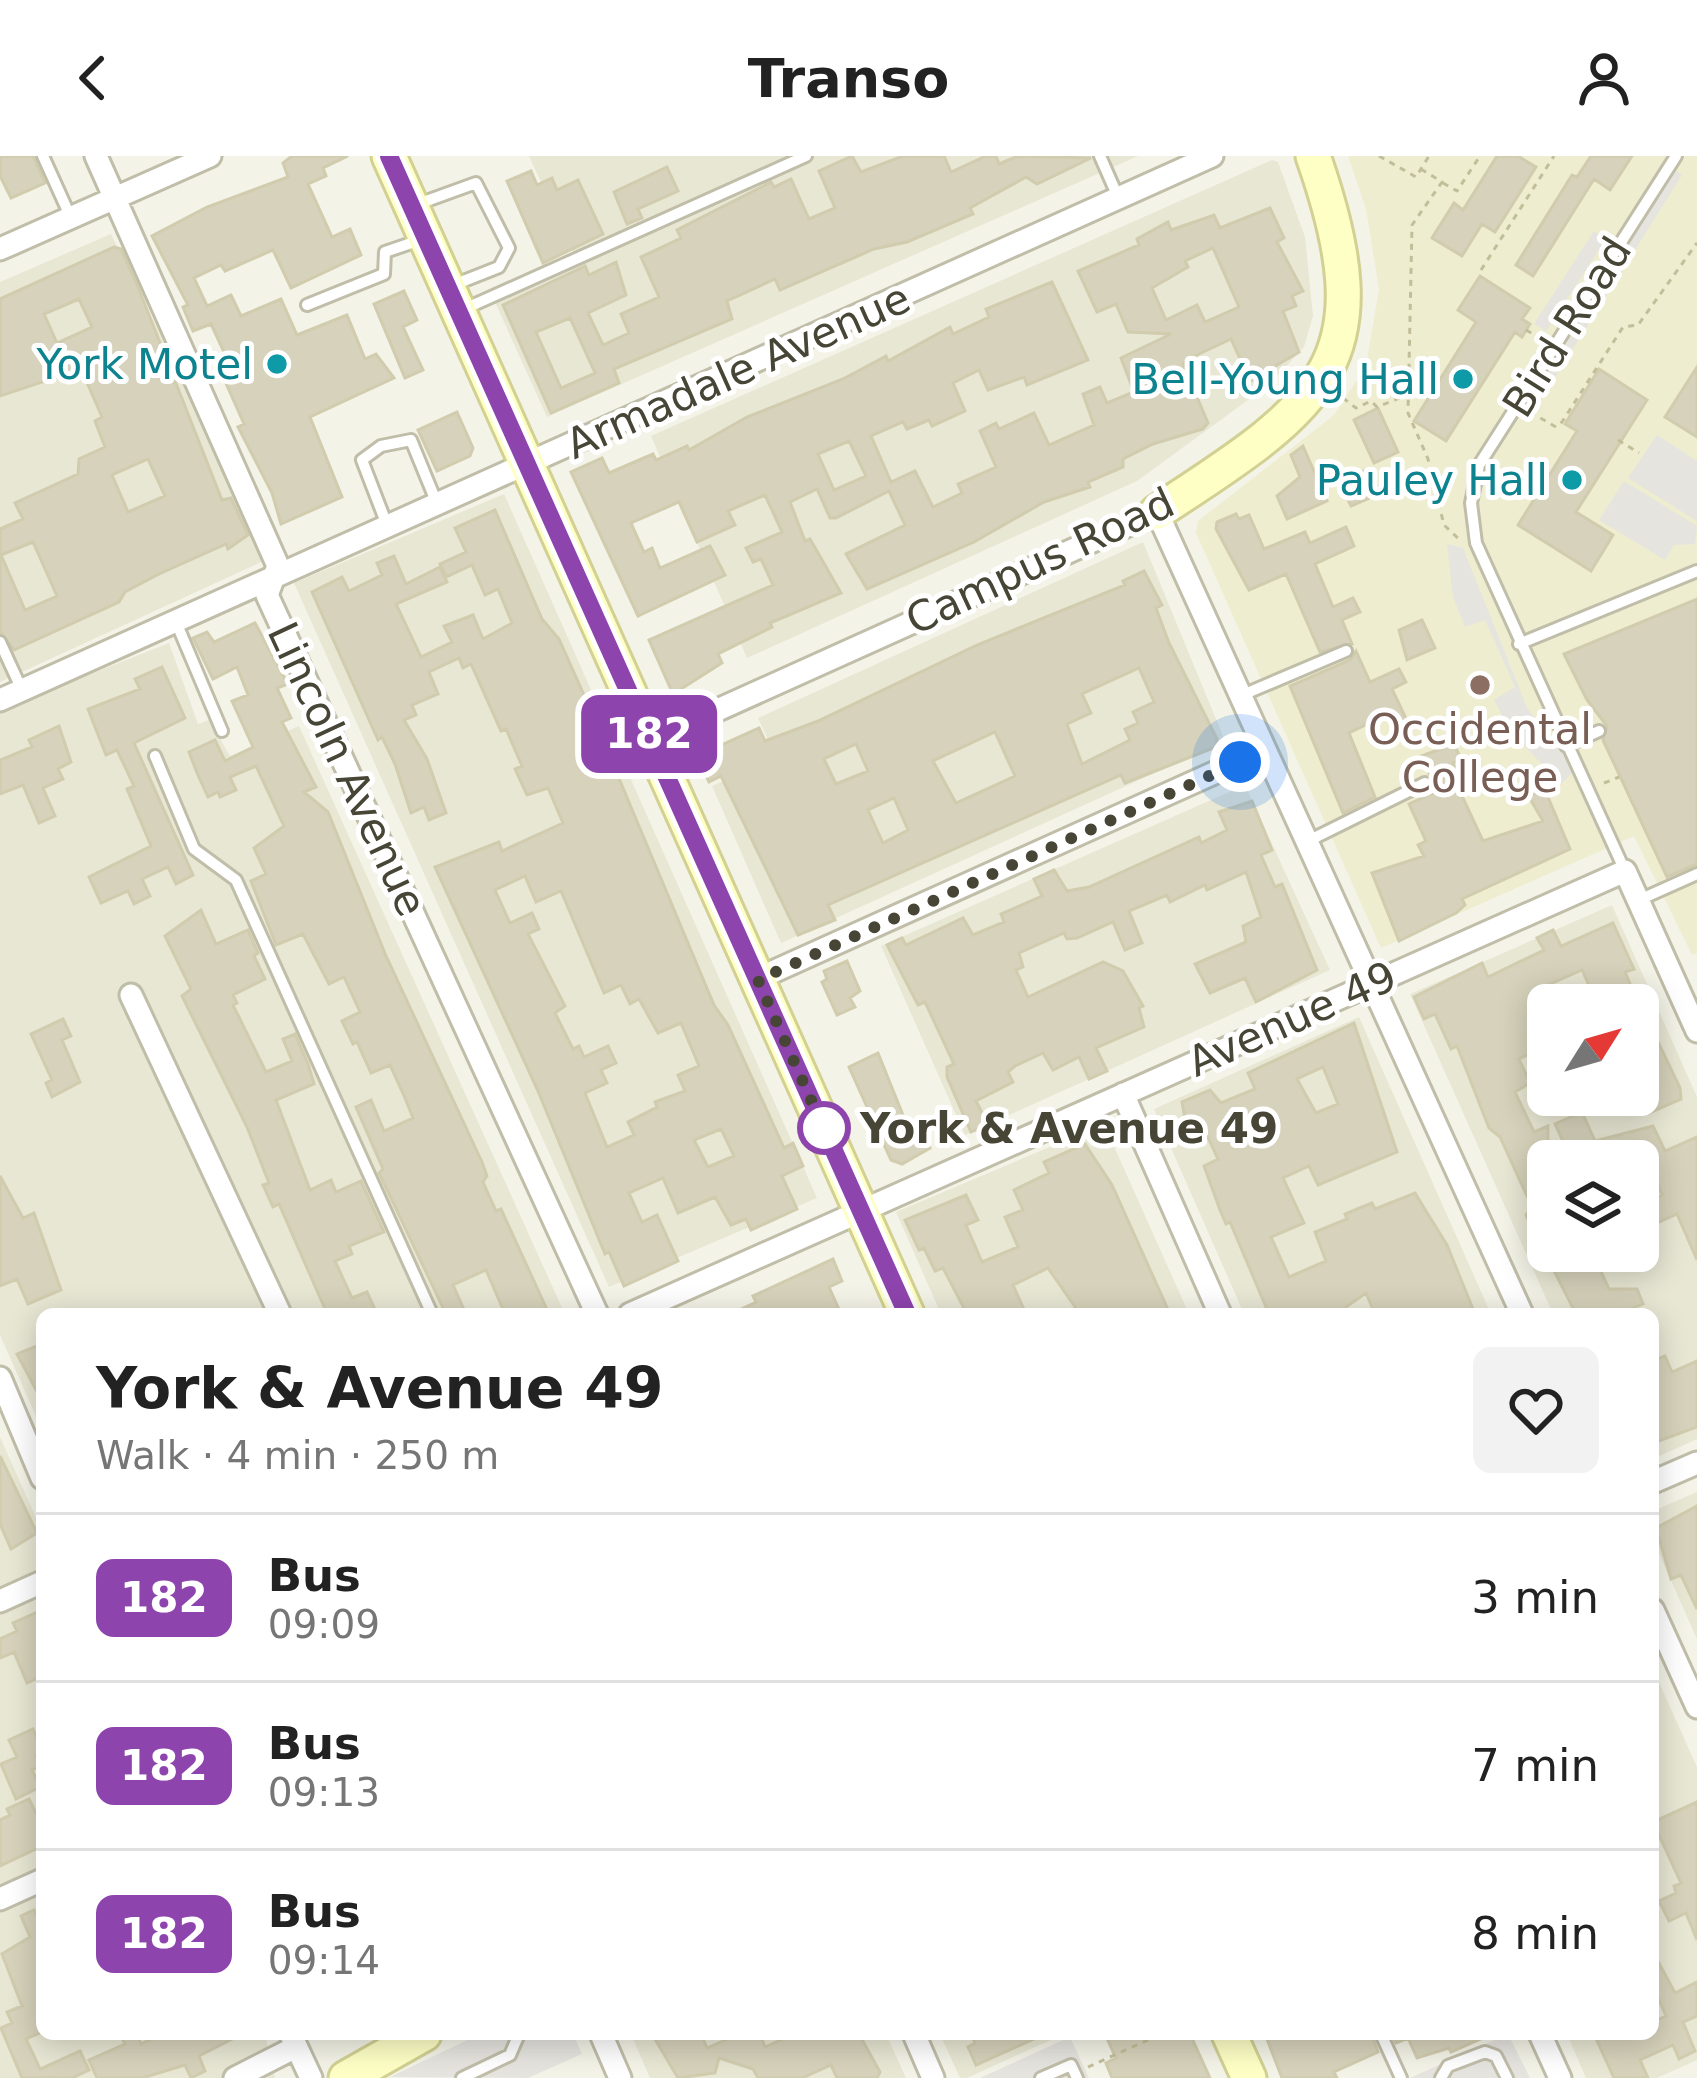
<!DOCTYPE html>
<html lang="en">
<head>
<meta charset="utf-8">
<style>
  :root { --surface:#fff; --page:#f2f2f2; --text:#222; --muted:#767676; --line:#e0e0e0 }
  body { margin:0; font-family:"DejaVu Sans",sans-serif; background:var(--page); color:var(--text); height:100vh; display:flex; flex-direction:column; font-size:45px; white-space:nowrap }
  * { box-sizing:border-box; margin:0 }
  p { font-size:39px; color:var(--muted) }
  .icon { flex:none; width:66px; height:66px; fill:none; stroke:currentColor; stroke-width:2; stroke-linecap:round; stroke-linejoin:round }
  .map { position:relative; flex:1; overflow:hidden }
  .sheet { position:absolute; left:36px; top:1152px; width:1623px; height:732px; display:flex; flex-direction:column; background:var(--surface); border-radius:18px; box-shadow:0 6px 30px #0003 }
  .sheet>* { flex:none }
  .badge { padding:0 24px; border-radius:18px; font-size:42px; line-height:78px }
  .needle { width:78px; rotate:53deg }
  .controls { position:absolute; left:1527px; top:828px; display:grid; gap:24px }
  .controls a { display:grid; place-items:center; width:132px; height:132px; border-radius:18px; background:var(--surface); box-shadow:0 6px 30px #0003; font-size:60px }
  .you { position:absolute; width:60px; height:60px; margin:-30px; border:9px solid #fff; border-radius:50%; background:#1a73e8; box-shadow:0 0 0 18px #1a73e833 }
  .map>.badge { position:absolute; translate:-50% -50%; box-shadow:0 0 0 6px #fff }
  .round { display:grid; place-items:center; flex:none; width:126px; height:126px; border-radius:18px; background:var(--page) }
  .summary { display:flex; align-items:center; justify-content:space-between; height:204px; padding:0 60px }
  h1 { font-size:57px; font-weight:700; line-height:90px }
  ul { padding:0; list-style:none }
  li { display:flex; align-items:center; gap:36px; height:168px; padding:0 60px; border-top:3px solid var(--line) }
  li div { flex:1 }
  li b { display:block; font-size:45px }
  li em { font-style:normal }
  li .badge { min-width:132px; font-weight:700; text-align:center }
  header { display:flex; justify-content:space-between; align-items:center; height:156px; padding:0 60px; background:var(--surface); font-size:54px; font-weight:700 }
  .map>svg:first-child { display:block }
  .residential { fill:#e8e7d4; fill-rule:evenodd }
  .education { fill:#eeedd0 }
  .parking { fill:#e5e4df }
  .building { fill:#d6d2bb; stroke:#d1ccae; stroke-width:3; fill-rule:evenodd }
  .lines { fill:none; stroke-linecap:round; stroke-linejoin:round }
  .lane-casing { stroke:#c0bea9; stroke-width:16 }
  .street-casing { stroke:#c0bea9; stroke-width:27 }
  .secondary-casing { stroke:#d2d193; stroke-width:39 }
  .path { stroke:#c2be99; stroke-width:3; stroke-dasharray:6 6; stroke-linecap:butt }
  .lane { stroke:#fff; stroke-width:10 }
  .street { stroke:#fff; stroke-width:21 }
  .secondary { stroke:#feffc5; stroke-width:33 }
  .line-casing { stroke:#fff; stroke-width:27 }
  .line { stroke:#8e44ad; stroke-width:18 }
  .walk { stroke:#474535; stroke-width:12; stroke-dasharray:0 21.6 }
  .culture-dot { fill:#0f9aa8; stroke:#fff; stroke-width:4.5 }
  .education-dot { fill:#8d6e63; stroke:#fff; stroke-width:4.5 }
  .stop-dot { fill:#fff; stroke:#8e44ad; stroke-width:6 }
  .labels { text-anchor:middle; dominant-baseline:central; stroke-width:10; stroke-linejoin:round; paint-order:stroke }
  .street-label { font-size:42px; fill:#474535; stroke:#fff }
  .culture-label { font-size:42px; fill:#0d838f; stroke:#fff; text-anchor:end }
  .education-label { font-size:42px; fill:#785e54; stroke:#fff }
  .stop-label { font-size:42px; font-weight:bold; fill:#474535; stroke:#fff; text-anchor:start }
</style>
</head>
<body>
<header><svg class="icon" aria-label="back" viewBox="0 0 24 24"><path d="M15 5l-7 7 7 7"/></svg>Transo<svg class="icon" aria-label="person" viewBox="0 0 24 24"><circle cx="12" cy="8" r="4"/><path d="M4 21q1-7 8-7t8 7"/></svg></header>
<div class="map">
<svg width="1697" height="1922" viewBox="0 0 1697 1922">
  <rect width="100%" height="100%" fill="#f4f3e7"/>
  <path class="residential" d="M529,0H1138L547,261L494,144L578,107Z
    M1272,4L1278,6L1305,81L1313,160L1304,191L1270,228L1137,325L747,502L651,280Z
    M111,78L270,402L0,526V126Z
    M504,338L817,1042L609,1131L294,427Z
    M1143,386L1225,585L781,787L712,630L776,601L758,562Z
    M169,487L198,568L209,564L230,600L299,570L563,1154L42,1158V1274L0,1179V554Z
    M1245,629L1330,814L965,979L881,790Z
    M1612,749L1697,941V1283L1653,1303V1158H1553L1410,838ZM1548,849H1638V939H1548ZM1548,1005H1638V1095H1548Z
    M1359,861L1491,1158H1244L1154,953Z
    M1104,968L1189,1158H941L896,1056Z
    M0,1281L42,1375V1878H265L275,1922H0Z
    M1697,1336V1483L1653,1384V1355Z
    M1653,1513L1697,1611V1904L1657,1922H1586L1567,1878H1653Z
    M631,1878H886L906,1922H650Z
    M940,1878H1064L967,1922H960Z"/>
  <path class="education" d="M1348,0H1697V797L1692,799L1634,680L1381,792L1196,377L1198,365L1334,259L1366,210L1379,133L1366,53Z"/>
  <path class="parking" d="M1675,14L1682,19L1546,236L1539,232Z
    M1594,75L1606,83L1546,175L1534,168Z
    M1657,279L1697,305V365L1628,322Z
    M1624,325L1697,370L1695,388L1674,389L1665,404L1599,364Z
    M1447,388L1463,392L1527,552L1575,614L1561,628L1511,576L1494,544L1515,531L1485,464L1465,471L1453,441Z
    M480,1878H573L582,1898L528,1922L390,1921Z
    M1508,1878L1530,1922H1410Z
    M1070,1881L1089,1922H980Z"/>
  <path class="building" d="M0,0H33L45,27L11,42L0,20Z
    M292,0H348L323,12L326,20L308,28L332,81L350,73L361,99L291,132L273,94L225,115L221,109L194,122L207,150L231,139L241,160L281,143L297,179L347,159L365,203L376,198L394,222L310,261L342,341L281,368L272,337L238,271L244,268L221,216L231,211L211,168L193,175L183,151L188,149L152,80L207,51L288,21L283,7Z
    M852,0L861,16L903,0H944L951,16L986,0H996L999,8L1018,0L1091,2L1037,28L1026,21L970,52L973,58L907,86L874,93L780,134L775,123L727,145L732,163L614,213L619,227L551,257L503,149L585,110L589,119L616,106L626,139L588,157L603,189L629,177L621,158L659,141L641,101L681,82L677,74L771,26L774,31L791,23L809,63L835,52L819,15ZM570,162L595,217L561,232L536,176Z
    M1497,0H1518L1536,11L1495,76L1482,68L1462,100L1432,82L1454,47L1463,54Z
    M1591,0H1632L1610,34L1594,23L1533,120L1516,109L1572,19L1577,21Z
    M667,11L678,35L638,53L642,62L627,68L614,36Z
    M531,15L537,29L552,22L557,34L578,24L603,78L543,107L507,25Z
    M1270,52L1284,82L1277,86L1303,135L1292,140L1296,150L1283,155L1299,196L1250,225L1231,183L1197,199L1183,208L1208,267L1203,273L1153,288L1123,303V311L1088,326L1090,331L1044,346L974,386L867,433L846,398L905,369L889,335L836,362H830L817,333L790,346L805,385L810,383L841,437L770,467L772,471L718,498L722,507L673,538L649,484L773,429L761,403L753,406L746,392L782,376L765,339L728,355L735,369L697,386L679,346L631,367L644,396L652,392L660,412L710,390L725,419L638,460L571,316L602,302L609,317L653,298L656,304L687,290L689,294L747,261L843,223L886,200L888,205L950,171L953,178L989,161L986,153L1052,126L1088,204L1027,229L1024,221L988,234L979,214L953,227L965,255L932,270L929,264L907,273L903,266L871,280L891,326L915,315L933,351L962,337L958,328L996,311L980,275L996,267L999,273L1034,257L1049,289L1094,269L1083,238L1100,231L1107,247L1134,236L1121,202L1171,178L1128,176L1116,148L1097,156L1078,115L1139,89L1137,83L1168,66L1171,74L1214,59L1220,72ZM1213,92L1239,151L1205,166L1197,149L1166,164L1152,132L1188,111L1185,105ZM849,285L866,320L834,334L818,298Z
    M114,91L121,93L138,131L222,344L231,342L248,379L228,393L226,388L159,418L125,436L119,446L14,494L0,476V373L23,363L15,347L78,318L79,303L105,291L95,265L102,261L81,213L0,240V143ZM79,143L92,171L57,187L44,158ZM148,303L165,340L128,356L112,319ZM33,386L57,440L25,454L1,399Z
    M1480,120L1530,152L1522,163L1530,168L1522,181L1515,176L1446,285L1414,265L1476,166L1458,154Z
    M404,135L417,164L403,171L423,214L405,222L374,148Z
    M1697,211V281L1665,261Z
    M1599,213L1647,244L1576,356L1613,379L1591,415L1518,369L1577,275L1565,268Z
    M1378,252L1398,296L1374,307L1354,264Z
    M457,256L473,292L470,300L437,315L418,274Z
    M1303,290L1327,345L1287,363L1277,340L1300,321L1291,299Z
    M1367,313L1379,338L1351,350L1341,328Z
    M495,354L542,463L559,483L584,539L714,849L728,869L784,992L793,987L803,1010L782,1020L797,1053L751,1074L746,1063L731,1069L715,1041L678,1057L663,1022L629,1037L642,1066L657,1059L678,1105L624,1130L609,1096L605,1098L538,935L435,711L499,686L502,695L563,667L548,632L527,639L515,613L522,610L506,573L501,575L471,508L463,512L459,502L429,516L438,538L412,549L416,559L404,564L427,603L446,657L429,664L424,651L411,657L395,608L382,581L378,584L312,436L342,421L349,435L382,419L377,407L394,400L406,428L440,411L447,426L396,448L421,501L452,486L444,470L473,459L483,483L512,467L498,433L485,439L472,409L446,421L440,408L466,396L455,372ZM525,720L536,746L561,735L604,837L621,829L630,848L639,843L658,877L681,867L699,910L678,919L685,935L655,946L657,951L628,966L634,979L607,991L585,937L607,927L601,914L616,907L608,890L584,901L579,890L573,893L555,857L565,850L528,778L539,773L532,757L510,767L495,734ZM721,973L734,1000L708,1011L694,984Z
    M1236,358L1239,363L1249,359L1264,393L1305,376L1310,387L1346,371L1354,390L1315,408L1333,451L1353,442L1360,456L1342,464L1352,488L1320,496L1286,418L1249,434L1216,373L1217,366Z
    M1144,415L1162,449L1156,452L1169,487L1217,583L1216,591L1125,627L1121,619L871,730L828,749L835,764L798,779L721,620L709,626L697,600L759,572L765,585L818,565L977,489L1125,429L1123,425ZM1139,512L1154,546L1133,556L1138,567L1125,573L1130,584L1082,608L1067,568L1091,557L1082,538ZM995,576L1015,620L956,647L933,605ZM856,588L868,615L836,628L824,603ZM894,642L908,674L883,687L868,654Z
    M1697,443V708L1667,721L1603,584L1607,570L1587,544L1564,498Z
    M1422,464L1435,492L1407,504L1399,474Z
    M255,467L288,528L277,532L291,562L282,566L316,631L304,636L328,656L386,800L482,1006L487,1020L483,1026L496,1055L501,1053L549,1158H505L486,1114L453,1129L466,1158H446L379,1017L383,1013L356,951L371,944L384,975L413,962L405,942L390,909L371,917L357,886L353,888L342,865L360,856L344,821L329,828L303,778L276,789L251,725L266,718L254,692L284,670L256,610L230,621L236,634L220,641L218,636L208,641L197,617L189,596L215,584L225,605L253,591L232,545L248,539L237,511L213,523L193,482L207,476L214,486Z
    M1356,495L1370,526L1399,513L1406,526L1392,533L1410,571L1395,578L1386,559L1349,577L1375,641L1343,657L1290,530L1350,504Z
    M162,511L185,562L134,587L193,719L176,728L168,711L142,723L150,740L134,748L128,735L101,747L89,721L151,690L127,633L134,630L117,594L106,599L88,553L140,533L135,523Z
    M59,570L71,606L58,613L63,623L43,632L55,660L39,667L23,629L0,638V604L32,591L29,584Z
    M1454,588L1461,603L1453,607L1459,619L1455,625L1483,685L1543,665L1529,641L1544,632L1570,693L1462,743L1465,749L1456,757L1399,785L1372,717L1424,700L1418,689L1426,685L1409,648L1437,635L1421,600Z
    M1252,645L1272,694L1261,699L1275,731L1282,728L1317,814L1256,846L1245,822L1210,837L1195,808L1246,786L1243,770L1261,761L1246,716L1207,734L1205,729L1170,746L1167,739L1129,755L1142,787L1125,794L1113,766L1077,782L1067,783L1064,777L1019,797L1023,811L1016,814L1028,841L1103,806L1123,815L1143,850L1139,852L1144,871L1096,892L1107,915L1089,923L1079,901L1053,914L1043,897L1015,910L1008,916L1013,926L976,945L988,968L971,976L947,921V911L954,908L925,846L918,849L887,789L902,782L906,789L963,762L973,779L1004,766L1001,758L1042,740L1034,723L1045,718L1054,714L1067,735L1089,731L1199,681L1201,687L1227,674L1219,656Z
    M201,754L216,788L248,774L258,797L254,800L265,823L233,839L237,847L233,849L266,916L292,905L283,883L295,878L308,908L314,928L276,944L310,1034L331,1024L336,1036L361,1025L384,1076L349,1090L352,1098L335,1105L352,1142L367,1136L377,1158H314L325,1153L279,1048L273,1051L263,1029L269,1027L247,971L182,840L191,833L165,780Z
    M1613,767L1634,813L1625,816L1636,842L1598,849L1582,814L1530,837L1544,867L1548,866V889L1519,903L1530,927L1515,936L1534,976L1548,970V1091L1542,1080L1536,1082L1526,1059L1532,1051L1500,981L1489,972L1457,890L1451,893L1435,858L1424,863L1414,841L1482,807L1488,821L1544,794L1537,782L1553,774L1561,790Z
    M847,805L860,835L850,842L855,851L837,859L822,826L827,823L824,815Z
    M1638,844L1680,932L1681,943L1649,957L1638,933Z
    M63,863L71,880L62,884L80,926L52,941L46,927L52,924L31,878Z
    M1354,867L1397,996L1318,1029L1309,1010L1283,1022L1304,1067L1271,1081L1289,1121L1326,1105L1315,1076L1347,1063L1345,1058L1357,1053L1372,1047L1375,1053L1415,1037L1447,1089L1475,1158H1375L1366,1137L1336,1158H1269L1230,1066L1226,1068L1220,1054L1204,1010L1218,1003L1201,966L1186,968L1182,946L1210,934L1221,947L1255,933L1248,917ZM1323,911L1338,948L1316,957L1297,923Z
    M878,897L911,979L922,974L930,992L902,1008L891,1004L849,911Z
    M1582,956L1595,985L1653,970L1665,995L1697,981V1104L1677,1058L1648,1071L1639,1050L1662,1039L1646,997L1629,1005H1610L1607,996L1572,1005L1555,968Z
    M1085,988L1112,1029L1170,1158H1080L1048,1112L1013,1129L1026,1158H967L943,1112L935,1115L924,1092L919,1094L905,1064L966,1039L978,1064L966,1069L982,1106L1018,1091L1005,1061L1023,1054L1014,1034L1049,1017L1044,1006Z
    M0,1020L23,1062L34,1057L61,1134L28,1148L17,1123L0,1130Z
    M1544,1095H1634L1599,1111L1609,1133H1637L1643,1148L1619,1158H1576Z
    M833,1103L842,1125L829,1131L841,1158H731L756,1146L753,1140Z
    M42,1188V1245L17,1198Z
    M1665,1200L1672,1216L1697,1205V1271L1653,1287V1205Z
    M0,1300L37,1377L11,1393L0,1368Z
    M1697,1350V1453L1681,1419L1671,1423L1656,1372Z
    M42,1454V1520L27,1527L14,1496L0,1502V1483L17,1475L13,1467Z
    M33,1573L42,1593L36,1600L40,1610L32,1614L40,1631L16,1643L1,1608L17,1601L9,1584Z
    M29,1643L42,1669V1690L0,1710V1664L10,1659L7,1653Z
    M1697,1646V1784L1686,1757L1669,1765L1659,1745L1676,1737L1674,1730L1681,1727L1653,1666Z
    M34,1754L42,1770V1876L26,1883L40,1913L80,1895L89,1914L72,1922H22L1,1872L12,1867L7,1856L22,1850L2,1798L30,1781L21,1760Z
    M1653,1796L1675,1837L1697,1826V1860L1683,1866L1695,1895L1679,1903L1673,1889L1640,1904L1648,1922H1614L1594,1878H1653V1866L1666,1860L1653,1831Z
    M120,1878H136L141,1888L161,1878H242L199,1900L205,1915L191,1922L185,1909L142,1922H97L89,1904L125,1888Z
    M652,1878H701L707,1892L739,1878H760L765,1891L794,1878H859L880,1916L877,1922H837L831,1909L802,1922H758L753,1913L719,1902L715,1917L678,1922Z
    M971,1878H1045L976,1909L968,1891L975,1887Z
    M1105,1878H1190L1210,1922H1112L1106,1907L1116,1902Z
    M1265,1878H1371L1378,1896L1334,1916L1337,1922H1282Z
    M1392,1878H1492L1451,1896L1449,1892L1417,1902L1408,1882L1396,1887Z"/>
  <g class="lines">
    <defs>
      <path id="lane" d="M43,0L71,62
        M1100,0L1118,41
        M418,48L476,27L509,92L499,111L451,130
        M307,149L384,118L385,96L423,83
        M462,154L806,0
        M387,369L362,304L381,290L411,284L438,350
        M176,466L222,575
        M0,486L22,534
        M1519,488L1697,415
        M1240,540L1346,495
        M1566,590L1599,575
        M155,600L194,693L236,724L432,1158
        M1306,686L1425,627
        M1625,715L1476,387L1471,347L1479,309L1676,0
        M1639,744L1697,718
        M1381,1878L1401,1922
        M462,1922L510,1899L519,1878
        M1041,1922L1071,1909L1077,1922
        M1441,1922L1448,1910L1485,1896L1496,1900L1507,1922"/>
      <path id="street" d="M96,0L278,410L267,439L597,1158
        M0,93L210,0
        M0,544L1212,0
        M651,584L1157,356L1522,1158
        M757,823L1265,594
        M131,839L280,1158
        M1123,938L1220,1158
        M630,1158L1625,715L1697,875
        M0,1222L42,1322
        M1653,1326L1697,1307
        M0,1445L42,1426
        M1653,1454L1697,1551
        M0,1743L42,1724
        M601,1878L620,1922
        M914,1878L933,1922
        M1540,1878L1560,1922
        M291,1879L311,1922
        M235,1922L296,1891"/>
      <path id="secondary" d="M389,0L907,1158
        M1157,356C1327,246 1385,205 1313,0
        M1229,1878L1249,1922
        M346,1922L424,1878"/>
    </defs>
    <use href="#lane" class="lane-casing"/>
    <use href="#street" class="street-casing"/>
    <use href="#secondary" class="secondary-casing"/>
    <path class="path" d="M1379,0L1416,21L1429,0
      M1421,13L1442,26L1412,69L1408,257L1428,303L1444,369L1460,384
      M1443,27L1457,35L1480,0
      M1481,114L1554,0
      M1526,174L1543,184
      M1343,242L1356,252L1371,245L1377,251L1407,239
      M1530,256L1556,271L1562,266L1623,171L1638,169L1697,87
      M1618,284L1639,297
      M1604,627L1619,621
      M1088,1911L1161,1878"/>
    <use href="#lane" class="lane"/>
    <use href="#street" class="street"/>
    <use href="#secondary" class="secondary"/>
  </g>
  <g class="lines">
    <defs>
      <path id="line" d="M389,0L907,1158"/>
    </defs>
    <use href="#line" class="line-casing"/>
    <use href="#line" class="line"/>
    <path class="walk" d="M824,972L826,978L758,824L1240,606"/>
  </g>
  <g class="culture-dot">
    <circle cx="277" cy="208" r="12"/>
    <circle cx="1463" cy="223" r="12"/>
    <circle cx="1572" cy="324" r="12"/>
  </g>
  <circle class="education-dot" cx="1480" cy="529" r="12"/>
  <circle class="stop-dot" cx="824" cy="972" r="24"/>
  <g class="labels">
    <g class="street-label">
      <text transform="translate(1567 171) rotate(-58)">Bird Road</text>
      <text transform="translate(738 215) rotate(-24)">Armadale Avenue</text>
      <text transform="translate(1040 405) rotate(-25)">Campus Road</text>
      <text transform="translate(347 613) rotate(65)">Lincoln Avenue</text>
      <text transform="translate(1292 863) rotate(-24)">Avenue 49</text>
    </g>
    <g class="culture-label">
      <text x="253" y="208">York Motel</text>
      <text x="1439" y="223">Bell-Young Hall</text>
      <text x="1548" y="324">Pauley Hall</text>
    </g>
    <g class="education-label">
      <text x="1480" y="573">Occidental<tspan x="1480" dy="48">College</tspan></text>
    </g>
    <g class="stop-label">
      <text x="860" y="972">York &amp; Avenue 49</text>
    </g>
  </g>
</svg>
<div class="controls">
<a><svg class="needle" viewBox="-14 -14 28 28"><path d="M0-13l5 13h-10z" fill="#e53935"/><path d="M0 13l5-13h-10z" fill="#767676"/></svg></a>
<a><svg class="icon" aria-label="layers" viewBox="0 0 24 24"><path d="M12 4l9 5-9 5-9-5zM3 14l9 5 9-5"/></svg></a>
</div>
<div class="you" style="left:1240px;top:606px"></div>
<b class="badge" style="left:649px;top:578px;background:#8e44ad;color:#fff">182</b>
<section class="sheet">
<div class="summary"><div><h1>York &amp; Avenue 49</h1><p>Walk · 4 min · 250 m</p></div><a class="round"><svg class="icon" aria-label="heart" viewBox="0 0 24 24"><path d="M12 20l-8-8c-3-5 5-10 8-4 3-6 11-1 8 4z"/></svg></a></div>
<ul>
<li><span class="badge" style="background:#8e44ad;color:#fff">182</span><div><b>Bus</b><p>09:09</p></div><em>3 min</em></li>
<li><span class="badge" style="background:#8e44ad;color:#fff">182</span><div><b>Bus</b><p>09:13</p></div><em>7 min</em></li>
<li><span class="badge" style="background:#8e44ad;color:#fff">182</span><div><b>Bus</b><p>09:14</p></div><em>8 min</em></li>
</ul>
</section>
</div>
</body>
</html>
